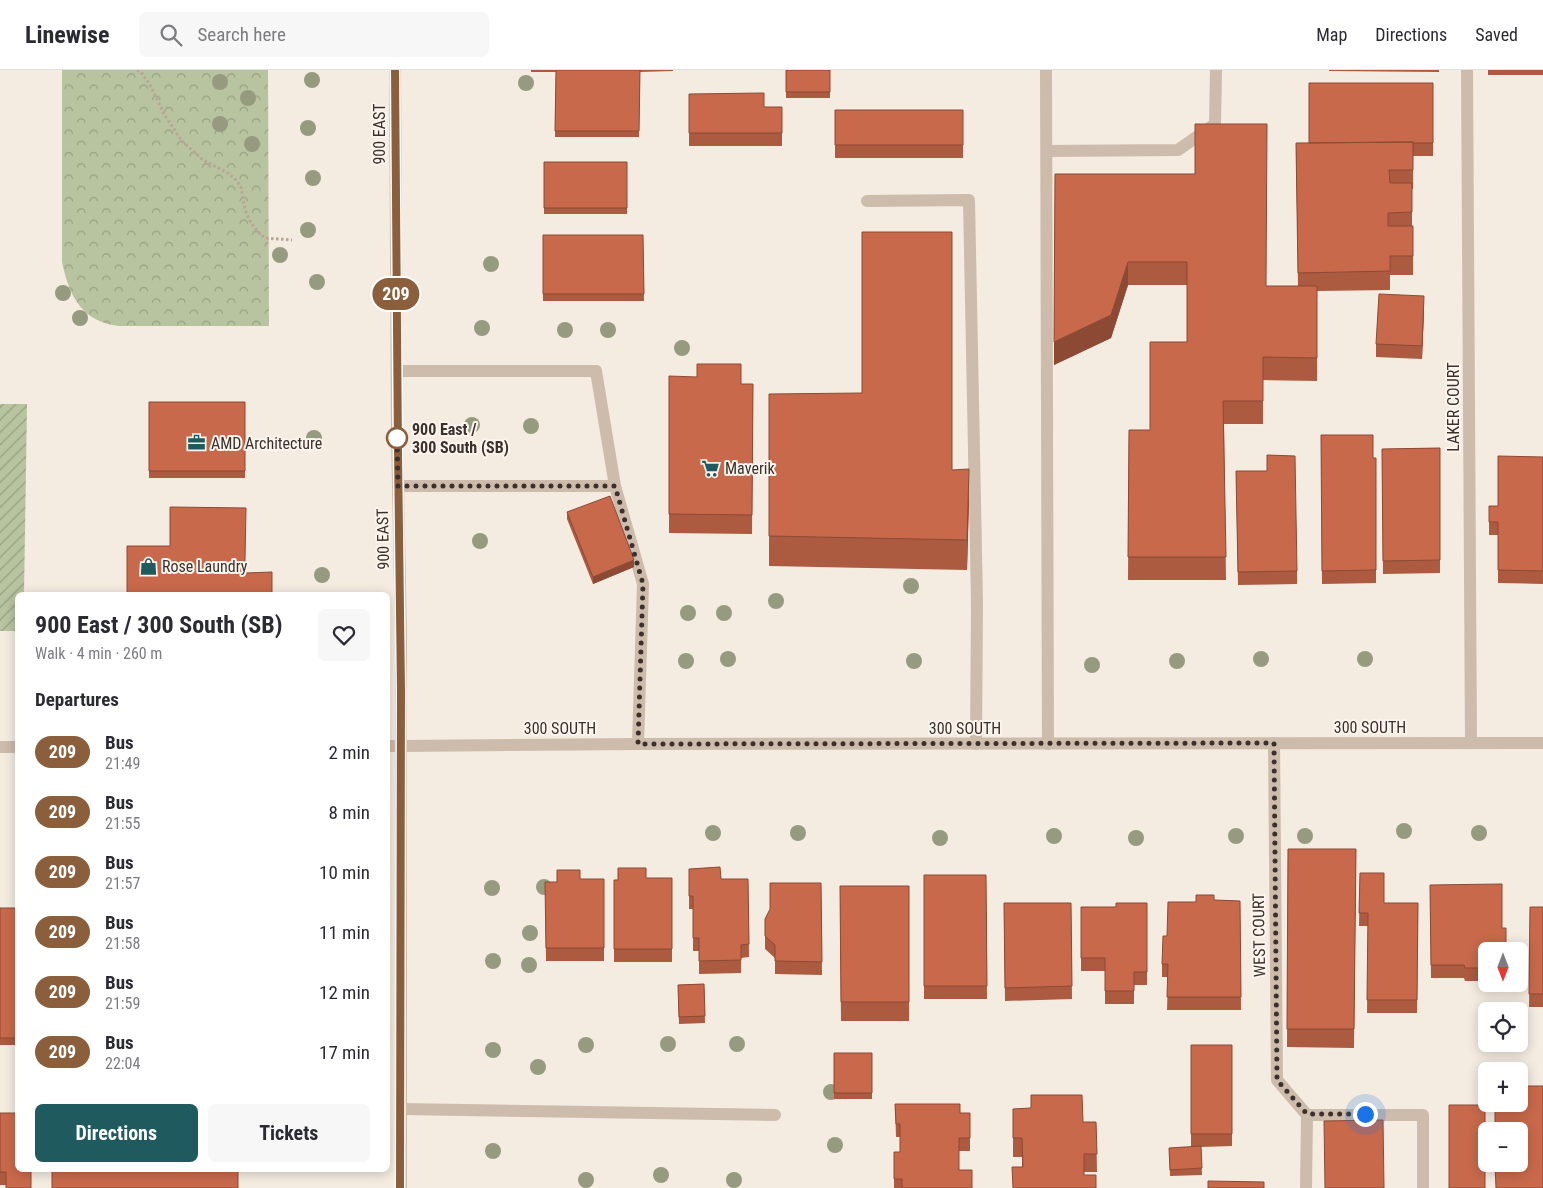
<!DOCTYPE html>
<html lang="en">
<head>
<meta charset="utf-8">
<style>
  :root { --surface:#fff; --page:#f7f7f7; --text:#2b2b33; --muted:#7c7c81; --line:#e1e1e2; --accent:#1f5a5e }
  body { margin:0; font-family:"Roboto Condensed",sans-serif; background:var(--page); color:var(--text); height:100vh; display:flex; flex-direction:column; font-size:19px; white-space:nowrap }
  * { box-sizing:border-box; margin:0 }
  p { font-size:16px; color:var(--muted) }
  .icon { flex:none; width:28px; height:28px; fill:none; stroke:currentColor; stroke-width:2; stroke-linecap:round; stroke-linejoin:round }
  .map { position:relative; flex:1; overflow:hidden }
  .details { position:absolute; left:15px; top:522px; width:375px; height:580px; display:flex; flex-direction:column; background:var(--surface); border-radius:8px; box-shadow:0 2px 12px #0003 }
  .details>* { flex:none }
  .badge { padding:0 10px; border-radius:16px; font-size:18px; line-height:32px }
  .needle { width:32px; rotate:180deg }
  .controls { position:absolute; left:1478px; top:872px; display:grid; gap:10px }
  .controls a { display:grid; place-items:center; width:50px; height:50px; border-radius:8px; background:var(--surface); box-shadow:0 2px 12px #0003; font-size:25px }
  .you { position:absolute; width:25px; height:25px; margin:-12px; border:4px solid #fff; border-radius:50%; background:#1a73e8; box-shadow:0 0 0 8px #1a73e833 }
  .map>.badge { position:absolute; translate:-50% -50%; box-shadow:0 0 0 2px #fff }
  h2 { padding:0 20px; font-size:19px; line-height:45px }
  .round { display:grid; place-items:center; flex:none; width:52px; height:52px; border-radius:8px; background:var(--page) }
  .overview { display:flex; align-items:center; justify-content:space-between; height:85px; padding:0 20px }
  h1 { font-size:24px; font-weight:700; line-height:38px }
  .button { display:flex; gap:10px; margin-top:auto; padding:10px 20px }
  .button a { flex:1; height:58px; border-radius:8px; background:var(--accent); color:#fff; font-size:20px; font-weight:700; line-height:58px; text-align:center }
  .button a+a { background:var(--page); color:var(--text) }
  ul { padding:0; list-style:none }
  li { display:flex; align-items:center; gap:15px; height:60px; padding:0 20px }
  li div { flex:1 }
  li b { display:block; font-size:19px }
  li em { font-style:normal }
  li .badge { min-width:55px; font-weight:700; text-align:center }
  header { display:flex; align-items:center; gap:30px; box-sizing:border-box; height:70px; padding:0 25px; background:var(--surface); border-bottom:1px solid var(--line) }
  header strong { font-size:24px }
  nav { display:flex; gap:28px; margin-inline-start:auto; font-size:18px }
  .search { width:350px; height:45px; background:var(--page); display:flex; align-items:center; gap:12px; box-sizing:border-box; padding:0 18px; border-radius:8px; color:var(--muted); font-size:19px }
  .map>svg:first-child { display:block }
  .forest { fill:url(#forest-crowns) }
  .garden { fill:url(#garden-furrows) }
  .lines { fill:none; stroke-linecap:round; stroke-linejoin:round }
  .path { stroke:#b9a596; stroke-width:3; stroke-dasharray:2.5 2.5; stroke-linecap:butt }
  .service { stroke:#cdbbac; stroke-width:12 }
  .minor { stroke:#cdbbac; stroke-width:12 }
  .tertiary { stroke:#cdbbac; stroke-width:12 }
  .tree { fill:#969b7f }
  .wall { fill:#ac5a40 }
  .shaded-wall { fill:#8c4a34 }
  .building { fill:#c8694b; stroke:#8c4a34 }
  .line-casing { stroke:#fff; stroke-width:11 }
  .line { stroke:#8b5e3c; stroke-width:8 }
  .walk { stroke:#3b302b; stroke-width:5; stroke-dasharray:0 9 }
  .stop-dot { fill:#fff; stroke:#8b5e3c; stroke-width:2.5 }
  .labels { text-anchor:middle; dominant-baseline:central; stroke-width:4; stroke-linejoin:round; paint-order:stroke }
  .street-label { font-size:16px; fill:#3b302b; stroke:#fbf5ee }
  .stop-label { font-size:16px; font-weight:bold; fill:#3b302b; stroke:#fbf5ee; text-anchor:start }
  .poi-label { font-size:16px; fill:#3b302b; stroke:#fbf5ee; text-anchor:start }
</style>
</head>
<body>
<header>
<strong>Linewise</strong>
<div class="search"><svg class="icon" aria-label="search" viewBox="0 0 24 24"><circle cx="10" cy="10" r="6"/><path d="M15 15l6 6"/></svg>Search here</div>
<nav><a>Map</a><a>Directions</a><a>Saved</a></nav>
</header>
<div class="map">
<svg width="1543" height="1118" viewBox="0 0 1543 1118">
  <defs>
    <pattern id="forest-crowns" width="20" height="18" patternUnits="userSpaceOnUse" patternTransform="scale(1.25)"><rect width="20" height="18" fill="#b8c4a0"/><path d="M2 6a3 3 0 1 1 6 0M12 15a3 3 0 1 1 6 0" fill="none" stroke="#97a083"/></pattern>
    <pattern id="garden-furrows" width="10" height="10" patternUnits="userSpaceOnUse" patternTransform="scale(1.25)"><rect width="10" height="10" fill="#b8c4a0"/><path d="M-1 1l2-2M0 10L10 0M9 11l2-2" fill="none" stroke="#97a083"/></pattern>
  </defs>
  <rect width="100%" height="100%" fill="#f4ebe1"/>
  <path class="forest" d="M62,0H268L269,256H119C82,252 69,226 62,192Z"/>
  <path class="garden" d="M0,334H27L24,525H18L17,561H0Z"/>
  <g class="lines">
    <path class="path" d="M137,0L141,2L150,15L164,44L182,71L203,90L228,103L236,110L241,117L245,140L251,153L258,162L265,168L292,170"/>
    <path class="service" d="M1046,0L1048,674
      M1047,81L1178,80L1215,54L1216,0
      M867,131L969,130L977,532L976,674
      M397,301H596L615,416L643,514L638,674
      M398,416H615
      M401,1039L775,1045
      M1306,1118L1307,1045H1423V1118"/>
    <path class="minor" d="M1467,0L1471,673
      M1274,673L1277,1010L1307,1045
      M388,676H401
      M0,677H18"/>
    <path class="tertiary" d="M395,0L397,365L401,564V1118
      M401,676L638,674L1543,673"/>
  </g>
  <g class="tree">
    <circle cx="312" cy="10" r="8"/>
    <circle cx="220" cy="12" r="8"/>
    <circle cx="526" cy="13" r="8"/>
    <circle cx="248" cy="28" r="8"/>
    <circle cx="220" cy="54" r="8"/>
    <circle cx="308" cy="58" r="8"/>
    <circle cx="252" cy="74" r="8"/>
    <circle cx="313" cy="108" r="8"/>
    <circle cx="308" cy="160" r="8"/>
    <circle cx="280" cy="185" r="8"/>
    <circle cx="491" cy="194" r="8"/>
    <circle cx="317" cy="212" r="8"/>
    <circle cx="63" cy="223" r="8"/>
    <circle cx="80" cy="248" r="8"/>
    <circle cx="482" cy="258" r="8"/>
    <circle cx="565" cy="260" r="8"/>
    <circle cx="608" cy="260" r="8"/>
    <circle cx="682" cy="278" r="8"/>
    <circle cx="472" cy="355" r="8"/>
    <circle cx="531" cy="356" r="8"/>
    <circle cx="314" cy="368" r="8"/>
    <circle cx="480" cy="471" r="8"/>
    <circle cx="322" cy="505" r="8"/>
    <circle cx="911" cy="516" r="8"/>
    <circle cx="776" cy="531" r="8"/>
    <circle cx="688" cy="543" r="8"/>
    <circle cx="724" cy="543" r="8"/>
    <circle cx="728" cy="589" r="8"/>
    <circle cx="1261" cy="589" r="8"/>
    <circle cx="1365" cy="589" r="8"/>
    <circle cx="686" cy="591" r="8"/>
    <circle cx="914" cy="591" r="8"/>
    <circle cx="1177" cy="591" r="8"/>
    <circle cx="1092" cy="595" r="8"/>
    <circle cx="1404" cy="761" r="8"/>
    <circle cx="713" cy="763" r="8"/>
    <circle cx="798" cy="763" r="8"/>
    <circle cx="1479" cy="763" r="8"/>
    <circle cx="1054" cy="766" r="8"/>
    <circle cx="1236" cy="766" r="8"/>
    <circle cx="1305" cy="766" r="8"/>
    <circle cx="940" cy="768" r="8"/>
    <circle cx="1136" cy="768" r="8"/>
    <circle cx="544" cy="817" r="8"/>
    <circle cx="492" cy="818" r="8"/>
    <circle cx="530" cy="863" r="8"/>
    <circle cx="493" cy="891" r="8"/>
    <circle cx="529" cy="895" r="8"/>
    <circle cx="668" cy="974" r="8"/>
    <circle cx="737" cy="974" r="8"/>
    <circle cx="586" cy="975" r="8"/>
    <circle cx="493" cy="980" r="8"/>
    <circle cx="538" cy="997" r="8"/>
    <circle cx="831" cy="1022" r="8"/>
    <circle cx="835" cy="1075" r="8"/>
    <circle cx="493" cy="1081" r="8"/>
    <circle cx="661" cy="1105" r="8"/>
    <circle cx="586" cy="1110" r="8"/>
    <circle cx="734" cy="1110" r="8"/>
  </g>
  <path class="wall" d="M531,0H673V1L640,2L639,67H555L556,2H531Z
    M786,0H830V28H786Z
    M1329,0H1439V2L1329,1Z
    M1488,0H1543V5H1488Z
    M1433,13V86H1413V119H1412V156H1413V205H1390V220L1317,221V311L1263,310V354H1224L1226,510H1128L1129,360H1150L1187,272V215H1128L1111,268L1054,295L1055,104L1266,216H1298L1296,73H1309Z
    M689,24L764,37H782V76H689Z
    M835,40H963V88H835Z
    M544,92H627V144H544Z
    M543,165H643L644,231H543Z
    M1424,239L1422,289L1376,287V274Z
    M669,306L741,314H753L752,464L669,463Z
    M769,324L952,400L969,429L967,500L769,496Z
    M149,332H245V408H149Z
    M1321,365L1373,388H1376V513L1322,514Z
    M1440,378V503L1383,504L1382,379Z
    M1543,387V514L1498,513V465H1489V436H1498Z
    M1236,401H1267L1297,501V514L1238,515Z
    M567,442L634,497L593,514L567,449Z
    M1288,779H1356L1354,978L1287,977Z
    M689,799L721,809H748L749,887L741,888V903L699,904V881H693V839H689Z
    M1360,803L1384,833H1418L1417,943H1367L1368,856H1359Z
    M924,805H986L987,929H924Z
    M646,808H672V892H614V810Z
    M580,809H604V891H546L545,812H557Z
    M821,813L822,905L775,904V888L765,879V849Z
    M1430,815L1502,858L1486,881V911H1465L1464,908H1431Z
    M840,816H909V951H841Z
    M1214,830L1240,831L1241,940H1167L1168,907H1162V894L1196,832Z
    M1004,833H1071L1072,929L1005,931Z
    M1147,833V915H1134V934H1105V901H1081V837H1116Z
    M1530,837H1543V937H1529Z
    M0,838H18V975H0Z
    M704,914L705,953L679,954L678,915Z
    M1191,975H1232V1076L1201,1077L1202,1105L1170,1106L1169,1078L1191,1077Z
    M834,983H872V1029H834Z
    M895,1034L960,1043H970V1081H959V1100L972,1118H894V1082H900V1067H896Z
    M1013,1039L1083,1052H1096L1097,1102H1084V1105L1096,1118L1022,1097V1087H1013Z
    M0,1043L31,1118H6V1115H0Z"/>
  <path class="shaded-wall" d="M1128,192V215L1111,268L1054,295V272Z
    M1424,226V239L1422,289V276Z
    M969,399V429L967,500V470Z
    M634,490V497L593,514V507Z"/>
  <path class="building" d="M556,0H640L639,61H555Z
    M786,0H830V22H786Z
    M1309,13H1433V73H1413V72L1309,73Z
    M764,23V37H782V63H689V24Z
    M835,40H963V75H835Z
    M1195,54H1267L1266,216H1317V288L1263,287V331H1223L1226,487H1128L1129,360H1150V272H1187V192H1128L1111,245L1054,272L1055,104H1195Z
    M1413,72V100H1389L1390,113H1412V142L1388,143V156H1413V186H1390V201L1298,203L1296,73Z
    M544,92H627V138H544Z
    M862,162H952V400L969,399L967,470L769,466V324L862,323Z
    M543,165H643L644,224H543Z
    M1379,224L1424,226L1422,276L1376,274Z
    M697,294H741V314H753L752,445L669,444V306L697,307Z
    M149,332H245V401H149Z
    M1321,365H1373V388H1376V500L1322,501Z
    M1440,378V490L1383,491L1382,379Z
    M1267,385L1295,386L1297,501L1238,502L1236,401H1267Z
    M1498,386L1543,387V501L1498,500V452H1489V436H1498Z
    M610,426L634,490L593,507L567,442Z
    M170,437L246,438L245,490L246,503L272,502V525H127V476H170Z
    M1288,779H1356L1354,959H1287Z
    M720,797L721,809H748L749,874L741,875V890L699,891V868H693V826H689V799Z
    M618,798H646V808H672V879H614V810H618Z
    M557,800H580V809H604V878H546L545,812H557Z
    M1360,803H1384V833H1418L1417,930H1367L1368,843H1359Z
    M924,805H986L987,916H924Z
    M770,813H821L822,892L775,891V875L765,866V849L770,839Z
    M1502,814V858H1506V881H1486V898H1465L1464,895H1431L1430,815Z
    M840,816H909V932H841Z
    M1196,825H1214V830L1240,831L1241,927H1167L1168,894H1162L1163,866H1167L1168,832H1196Z
    M1004,833H1071L1072,916L1005,918Z
    M1116,833H1147V902H1134V921H1105V888H1081V837H1116Z
    M1530,837H1543V924H1529Z
    M0,838H18V968H0Z
    M704,914L705,946L679,947L678,915Z
    M1191,975H1232V1064H1191Z
    M834,983H872V1023H834Z
    M1519,1016H1543V1118H1496L1495,1094H1519V1061H1495V1034H1519Z
    M1031,1025H1082L1083,1052H1096L1097,1084H1084V1105H1096V1118H1013L1012,1097H1023L1022,1068H1013V1039L1031,1038Z
    M895,1034H960V1043H970V1068H959V1100H972V1118H902V1109H894V1082H900V1054H896Z
    M1449,1035H1485V1118H1449Z
    M0,1043H18V1100H31V1118H6V1102H0Z
    M1383,1050L1384,1118H1325L1324,1051Z
    M1201,1076L1202,1098L1170,1100L1169,1078Z
    M52,1100H238V1118H52Z
    M1208,1111L1264,1112V1118H1208Z"/>
  <g class="lines">
    <defs>
      <path id="line" d="M395,0L398,382L401,620L400,1118"/>
    </defs>
    <use href="#line" class="line-casing"/>
    <use href="#line" class="line"/>
    <path class="walk" d="M397,368V365L398,416H615L643,514L638,674L1274,673L1277,1010L1307,1044H1365"/>
  </g>
  <defs>
    <symbol id="office-bare" viewBox="-9 -9 18 18"><path d="M-6-3h4V-5.5h4V-3h4V5H-6ZM-1-4.5V-3h2v-1.5ZM-6 0V1H6V0Z" fill="#1f5a5e" stroke="#fbf5ee" stroke-width="2.5" paint-order="stroke"/></symbol>
    <symbol id="supermarket-bare" viewBox="-9 -9 18 18"><path d="M-6-5.5h2.5l.6 2H6L4.5 2H-2.5L-4.4-4H-6ZM-1.5 3.2a1.3 1.3 0 1 0 .1 0ZM3 3.2a1.3 1.3 0 1 0 .1 0Z" fill="#1f5a5e" stroke="#fbf5ee" stroke-width="2.5" paint-order="stroke"/></symbol>
    <symbol id="shop-bare" viewBox="-9 -9 18 18"><path d="M-5-2.5h2.3a2.7 3.5 0 0 1 5.4 0H5L5.5 6h-11ZM-1.5-2.5h3a1.5 2.3 0 0 0-3 0Z" fill="#1f5a5e" stroke="#fbf5ee" stroke-width="2.5" paint-order="stroke"/></symbol>
  </defs>
  <g fill-rule="evenodd">
    <use href="#office-bare" x="184" y="360" width="25" height="25"/>
    <use href="#supermarket-bare" x="698" y="386" width="25" height="25"/>
    <use href="#shop-bare" x="136" y="484" width="25" height="25"/>
  </g>
  <circle class="stop-dot" cx="397" cy="368" r="10"/>
  <g class="labels">
    <g class="street-label">
      <text transform="translate(379 64) rotate(-90)">900 EAST</text>
      <text transform="translate(1453 337) rotate(-90)">LAKER COURT</text>
      <text transform="translate(383 469) rotate(-91)">900 EAST</text>
      <text x="1370" y="657">300 SOUTH</text>
      <text x="560" y="658">300 SOUTH</text>
      <text x="965" y="658">300 SOUTH</text>
      <text transform="translate(1259 865) rotate(-91)">WEST COURT</text>
    </g>
    <g class="stop-label">
      <text x="412" y="359">900 East /<tspan x="412" dy="18">300 South (SB)</tspan></text>
    </g>
    <g class="poi-label">
      <text x="211" y="373">AMD Architecture</text>
      <text x="725" y="398">Maverik</text>
      <text x="162" y="496">Rose Laundry</text>
    </g>
  </g>
</svg>
<div class="controls">
<a><svg class="needle" viewBox="-14 -14 28 28"><path d="M0-13l5 13h-10z" fill="#e53935"/><path d="M0 13l5-13h-10z" fill="#7c7c81"/></svg></a>
<a><svg class="icon" aria-label="locate" viewBox="0 0 24 24"><circle cx="12" cy="12" r="6"/><path d="M12 2v4M12 18v4M2 12h4M18 12h4"/></svg></a>
<a>+</a>
<a>−</a>
</div>
<div class="you" style="left:1365px;top:1044px"></div>
<b class="badge" style="left:396px;top:224px;background:#8b5e3c;color:#fff">209</b>
<section class="details">
<div class="overview"><div><h1>900 East / 300 South (SB)</h1><p>Walk · 4 min · 260 m</p></div><a class="round"><svg class="icon" aria-label="heart" viewBox="0 0 24 24"><path d="M12 20l-8-8c-3-5 5-10 8-4 3-6 11-1 8 4z"/></svg></a></div>
<h2>Departures</h2>
<ul>
<li><span class="badge" style="background:#8b5e3c;color:#fff">209</span><div><b>Bus</b><p>21:49</p></div><em>2 min</em></li>
<li><span class="badge" style="background:#8b5e3c;color:#fff">209</span><div><b>Bus</b><p>21:55</p></div><em>8 min</em></li>
<li><span class="badge" style="background:#8b5e3c;color:#fff">209</span><div><b>Bus</b><p>21:57</p></div><em>10 min</em></li>
<li><span class="badge" style="background:#8b5e3c;color:#fff">209</span><div><b>Bus</b><p>21:58</p></div><em>11 min</em></li>
<li><span class="badge" style="background:#8b5e3c;color:#fff">209</span><div><b>Bus</b><p>21:59</p></div><em>12 min</em></li>
<li><span class="badge" style="background:#8b5e3c;color:#fff">209</span><div><b>Bus</b><p>22:04</p></div><em>17 min</em></li>
</ul>
<div class="button"><a>Directions</a><a>Tickets</a></div>
</section>
</div>
</body>
</html>
